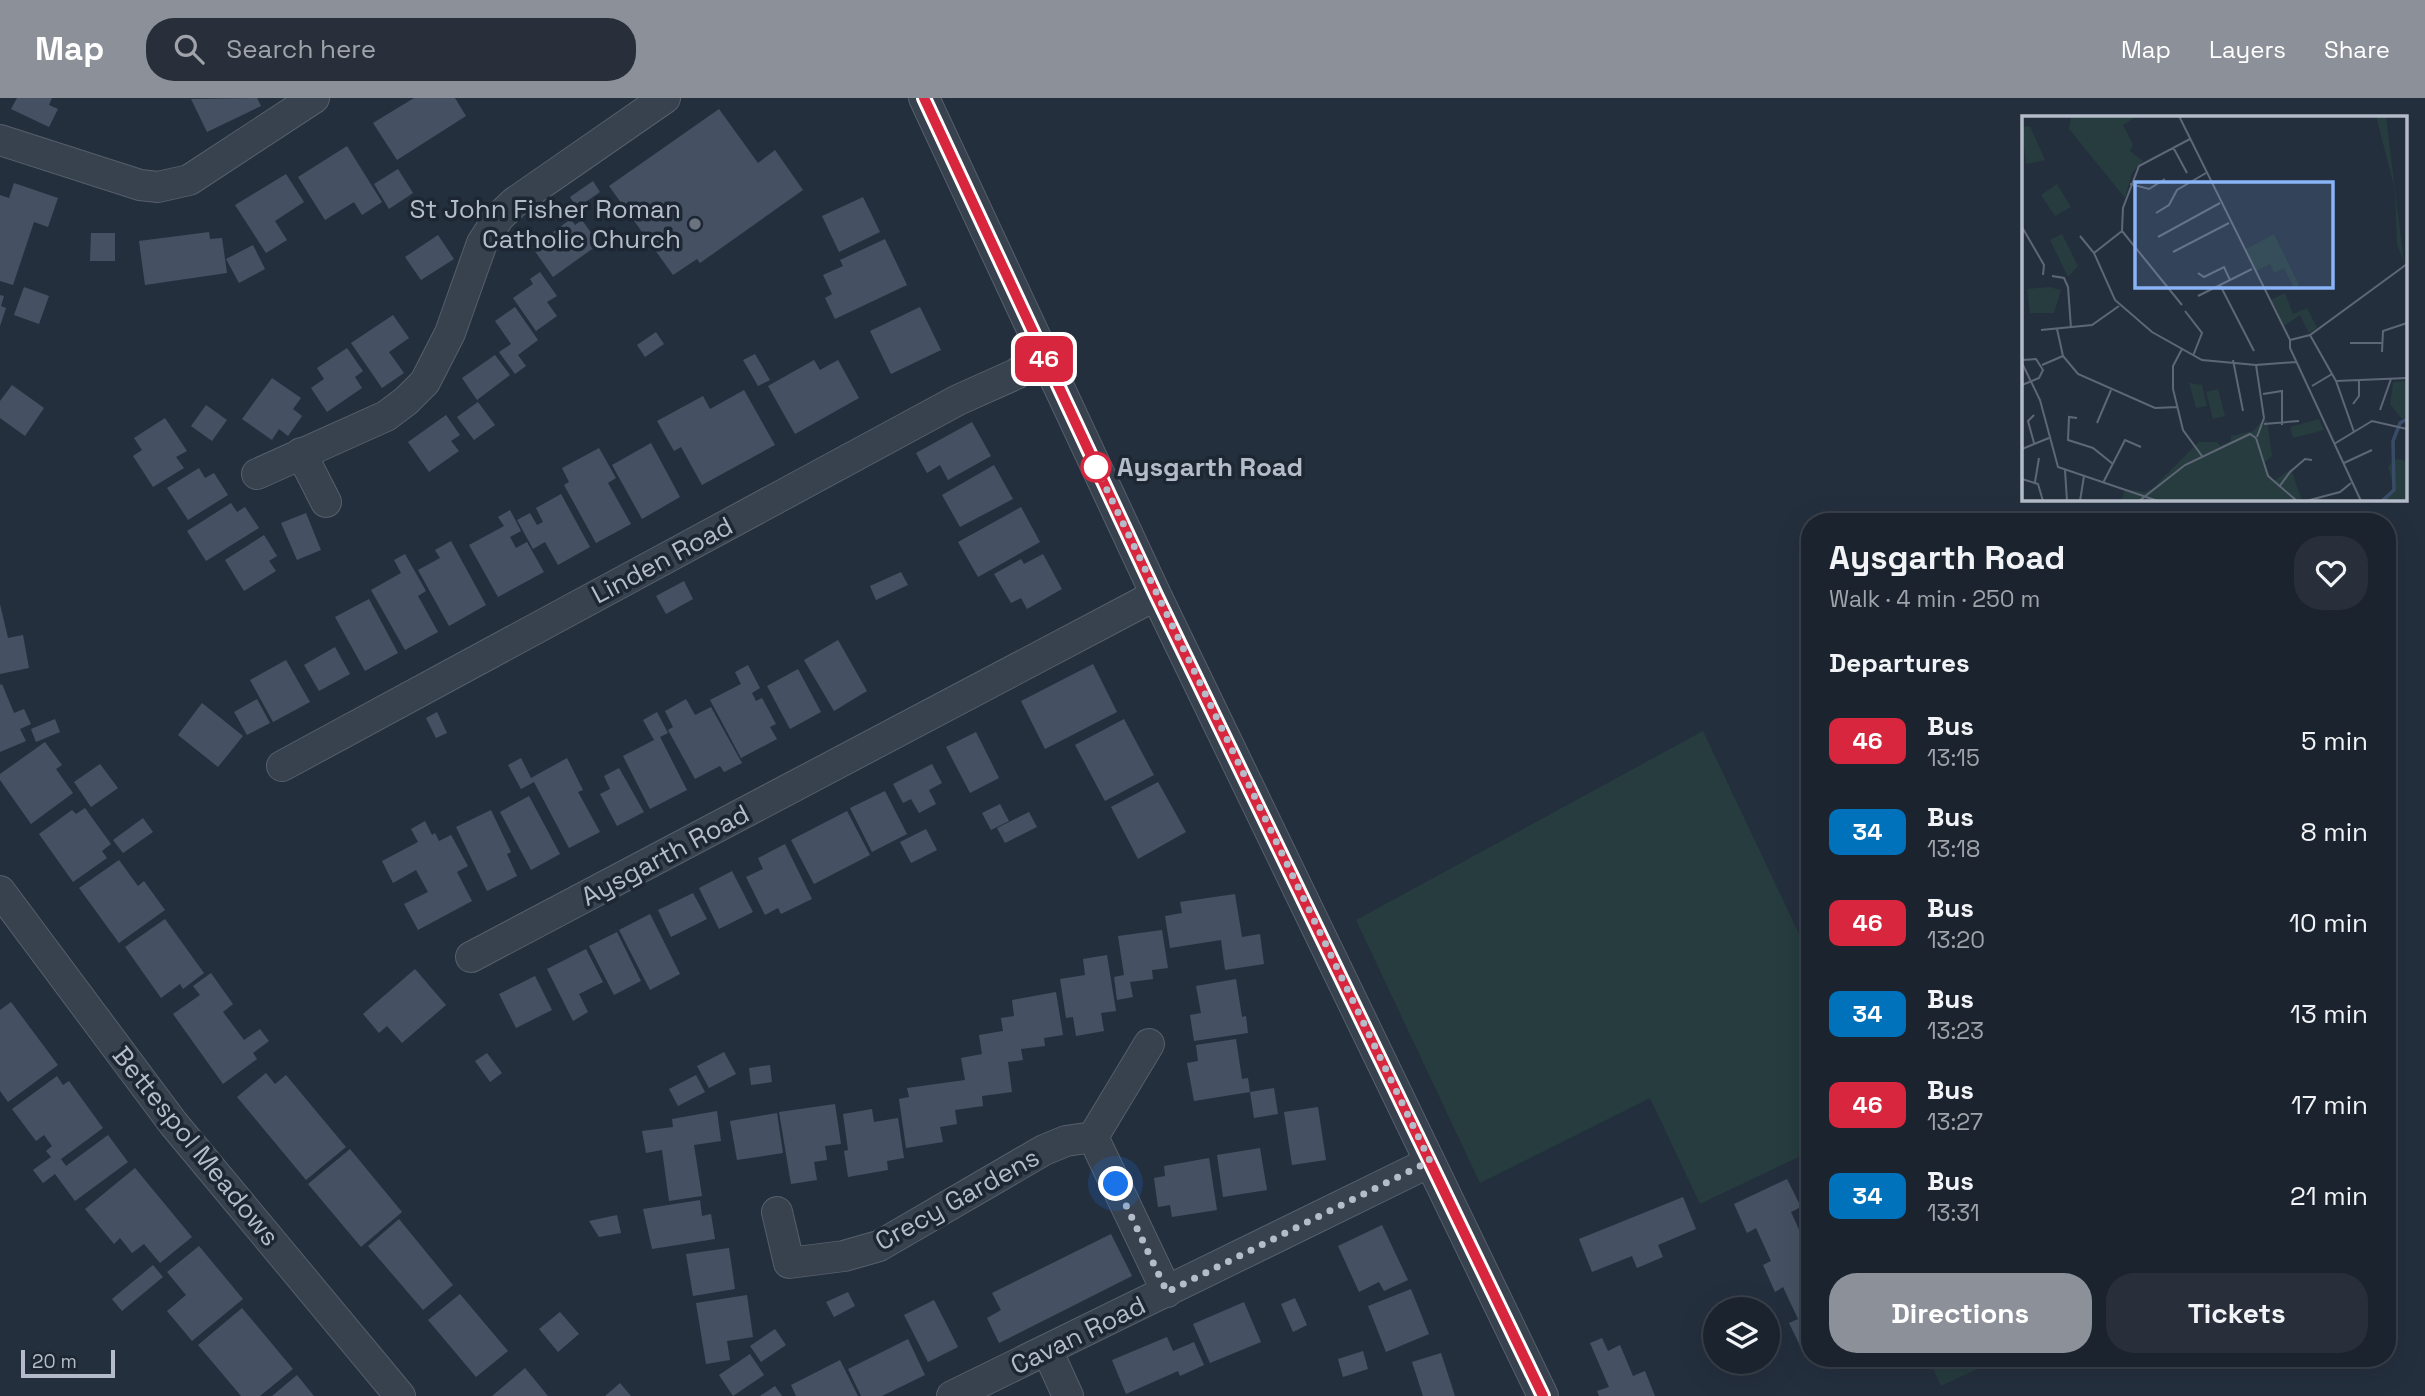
<!DOCTYPE html>
<html lang="en">
<head>
<meta charset="utf-8">
<style>
  :root { --surface:#1b232e; --page:#282f3a; --text:#f1f3f6; --muted:#a0a4aa; --line:#39404a; --accent:#8c9099 }
  body { margin:0; font-family:"Space Grotesk",sans-serif; background:var(--page); color:var(--text); height:100vh; display:flex; flex-direction:column; font-size:26px; white-space:nowrap }
  * { box-sizing:border-box; margin:0 }
  p { font-size:23px; color:var(--muted) }
  .icon { flex:none; width:38px; height:38px; fill:none; stroke:currentColor; stroke-width:2; stroke-linecap:round; stroke-linejoin:round }
  .map { position:relative; flex:1; overflow:hidden }
  .details { position:absolute; left:1801px; top:415px; width:595px; height:854px; display:flex; flex-direction:column; background:var(--surface); border-radius:28px; box-shadow:0 7px 28px #0002,0 0 0 2px var(--line) }
  .details>* { flex:none }
  .badge { padding:0 14px; border-radius:10px; font-size:24px; line-height:46px }
  .buttons { position:absolute; left:1703px; top:1199px; display:grid; gap:14px }
  .buttons a { display:grid; place-items:center; width:77px; height:77px; border-radius:50%; background:var(--surface); box-shadow:0 7px 28px #0002,0 0 0 2px var(--line); font-size:35px }
  .scale { position:absolute; left:21px; bottom:18px; width:94px; box-sizing:border-box; padding-left:7px; border:4px solid #b4bcc9; border-top:0; font-size:19px; line-height:24px; white-space:nowrap; color:#b4bcc9; -webkit-text-stroke:5px #1d2633; paint-order:stroke }
  .you { position:absolute; width:35px; height:35px; margin:-18px; border:5px solid #fff; border-radius:50%; background:#1a73e8; box-shadow:0 0 0 10px #1a73e833 }
  .map>.badge { position:absolute; translate:-50% -50%; box-shadow:0 0 0 4px #fff }
  h2 { padding:0 28px; font-size:26px; line-height:63px }
  .round { display:grid; place-items:center; flex:none; width:74px; height:74px; border-radius:28px; background:var(--page) }
  .head { display:flex; align-items:center; justify-content:space-between; height:119px; padding:0 28px }
  h1 { font-size:33px; font-weight:800; line-height:52px }
  .action { display:flex; gap:14px; margin-top:auto; padding:14px 28px }
  .action a { flex:1; height:80px; border-radius:28px; background:var(--accent); color:#fff; font-size:28px; font-weight:800; line-height:80px; text-align:center }
  .action a+a { background:var(--page); color:var(--text) }
  ul { padding:0; list-style:none }
  li { display:flex; align-items:center; gap:21px; height:91px; padding:0 28px }
  li div { flex:1 }
  li b { display:block; font-size:26px }
  li em { font-style:normal }
  li .badge { min-width:77px; font-weight:700; text-align:center }
  header { display:flex; align-items:center; gap:42px; box-sizing:border-box; height:98px; padding:0 35px; background:var(--accent); color:#fff }
  header strong { font-size:33px }
  nav { display:flex; gap:38px; margin-inline-start:auto; font-size:24px }
  .search { width:490px; height:63px; background:var(--page); display:flex; align-items:center; gap:18px; box-sizing:border-box; padding:0 24px; border-radius:28px; color:var(--muted); font-size:26px }
  .map>svg:first-child { display:block }
  .green { fill:#263c3f }
  .building { fill:#455162 }
  .lines { fill:none; stroke-linecap:round; stroke-linejoin:round }
  .minor-casing { stroke:#565f6c; stroke-width:32 }
  .minor { stroke:#38414e; stroke-width:30 }
  .line-casing { stroke:#fff; stroke-width:16 }
  .line { stroke:#d7263d; stroke-width:10 }
  .walk { stroke:#b4bcc9; stroke-width:7; stroke-dasharray:0 12.6 }
  .worship-dot { fill:#6b7280; stroke:#1d2633; stroke-width:2.5 }
  .stop-dot { fill:#fff; stroke:#d7263d; stroke-width:3.5 }
  .labels { text-anchor:middle; dominant-baseline:central; stroke-width:7; stroke-linejoin:round; paint-order:stroke }
  .poi-label { font-size:26px; fill:#b4bcc9; stroke:#1d2633; text-anchor:end }
  .stop-label { font-size:26px; font-weight:bold; fill:#b4bcc9; stroke:#1d2633; text-anchor:start }
  .street-label { font-size:26px; fill:#b4bcc9; stroke:#1d2633 }
  .inset-river { fill:none; stroke:#394c67; stroke-width:3.5 }
  .inset-road { fill:none; stroke:#5e6776; stroke-width:2 }
  .view { fill:#8ab4f8; fill-opacity:0.15; stroke:#8ab4f8; stroke-width:3.5 }
  .inset-edge { fill:none; stroke:#b4bcc9; stroke-width:3.5 }
</style>
</head>
<body>
<header>
<strong>Map</strong>
<div class="search"><svg class="icon" aria-label="search" viewBox="0 0 24 24"><circle cx="10" cy="10" r="6"/><path d="M15 15l6 6"/></svg>Search here</div>
<nav><a>Map</a><a>Layers</a><a>Share</a></nav>
</header>
<div class="map">
<svg width="2425" height="1298" viewBox="0 0 2425 1298">
  <rect width="100%" height="100%" fill="#242f3e"/>
  <path class="green" d="M1703,633L1809,857V1054L1700,1106L1650,1000L1480,1085L1356,822Z
    M1928,1260H2001L1941,1288Z"/>
  <path class="building" d="M17,0H52L49,7L58,11L49,29L11,11Z
    M257,0L261,8L207,34L191,1Z
    M414,0H455L466,18L397,62L373,25Z
    M719,11L758,65L775,52L803,92L700,165L697,161L673,177L609,88Z
    M347,48L382,104L362,117L354,104L325,122L298,79Z
    M398,71L413,95L389,111L374,86Z
    M286,76L304,104L275,123L287,142L266,155L235,107Z
    M593,83L600,94L577,110L570,99Z
    M14,85L58,100L48,129L34,124L13,187L0,183V97L9,100Z
    M863,99L880,134L839,154L822,118Z
    M571,121L575,127L582,122L599,146L553,179L532,149Z
    M209,134L210,141L222,140L227,175L145,187L139,143Z
    M91,135H115V163H90Z
    M438,137L454,161L421,182L405,159Z
    M885,141L907,187L835,221L825,200L832,196L823,177L843,168L840,162Z
    M253,147L265,171L239,185L226,161Z
    M540,174L557,198L547,204L557,218L536,233L513,200L533,186L530,181Z
    M24,189L49,198L39,226L14,217Z
    M0,197L4,198L1,208L6,210L0,228Z
    M515,209L538,242L518,257L526,268L515,276L499,254L511,246L495,223Z
    M920,209L941,252L891,276L870,233Z
    M393,217L409,240L389,254L404,275L382,290L351,245Z
    M656,234L664,246L645,259L637,247Z
    M347,250L363,273L355,279L362,290L327,314L311,290L324,281L317,270Z
    M755,256L770,282L758,288L743,262Z
    M495,257L510,277L477,302L462,280Z
    M814,262L820,272L838,262L859,300L795,336L768,288Z
    M272,280L301,300L293,311L302,318L288,338L279,331L272,342L242,321Z
    M12,287L44,310L25,338L0,320V303Z
    M744,292L775,347L702,387L681,349L674,353L657,323L703,298L710,311Z
    M478,304L495,327L474,342L457,319Z
    M206,307L227,322L212,343L191,328Z
    M446,317L460,337L451,343L459,353L429,374L408,344Z
    M165,320L187,353L176,359L184,370L153,389L133,358L142,352L134,340Z
    M972,324L991,358L948,382L940,367L927,375L916,355Z
    M651,345L680,399L642,421L612,367Z
    M599,350L616,380L608,385L631,426L596,445L564,387L569,384L562,370Z
    M994,367L1013,401L960,429L942,397Z
    M199,370L205,380L214,375L228,397L188,422L167,390Z
    M561,396L590,449L558,467L545,444L533,451L517,422L530,415L537,427L543,424L536,410Z
    M231,405L237,414L245,409L259,430L206,463L187,433Z
    M1021,409L1040,444L978,479L958,444Z
    M510,412L521,433L510,439L516,450L527,444L544,474L498,499L469,447L504,428L498,419Z
    M306,415L321,452L297,462L281,425Z
    M264,437L277,458L269,463L276,473L244,493L225,462Z
    M451,443L486,507L449,528L418,472L440,460L435,452Z
    M405,456L426,493L418,498L438,534L405,552L371,492L401,475L394,462Z
    M1043,456L1062,491L1027,511L1021,500L1011,505L994,476L1021,461L1024,466Z
    M901,474L908,487L876,502L870,488Z
    M684,483L693,501L666,516L656,498Z
    M369,501L398,555L365,573L335,519Z
    M0,506L8,540L23,537L29,570L0,576Z
    M838,542L867,593L834,613L804,562Z
    M335,549L350,576L319,593L304,567Z
    M286,562L310,604L273,624L250,582Z
    M1093,566L1117,614L1045,651L1021,603Z
    M748,567L760,590L752,595L756,603L762,600L776,626L770,629L777,641L741,660L710,602L741,586L735,574Z
    M798,571L821,614L790,631L767,588Z
    M2,586L14,615L24,611L31,626L20,631L26,643L0,654V587Z
    M257,601L270,625L247,637L234,614Z
    M686,601L695,617L711,609L742,665L724,674L720,668L695,681L668,632L673,629L665,613Z
    M202,605L243,638L218,669L178,637Z
    M437,614L447,635L436,640L426,620Z
    M657,614L668,635L660,639L687,692L650,711L623,658L654,642L643,622Z
    M55,621L60,634L36,644L31,631Z
    M1124,621L1154,677L1105,703L1075,647Z
    M976,634L999,680L970,695L946,649Z
    M45,644L62,667L56,671L73,695L31,726L0,682V676Z
    M521,660L531,680L567,660L583,692L578,694L600,734L569,750L534,684L521,691L508,667Z
    M100,666L118,690L91,709L74,684Z
    M932,666L942,685L929,692L936,706L919,715L911,701L903,705L893,686Z
    M619,670L644,714L617,728L600,696L610,691L604,678Z
    M1158,684L1186,734L1138,761L1111,709Z
    M885,693L907,736L872,754L850,710Z
    M529,698L560,756L531,772L500,714Z
    M1000,706L1009,723L991,732L982,715Z
    M85,710L111,746L102,753L107,760L73,784L39,736L72,712L76,716Z
    M491,712L511,754L507,756L517,778L487,793L456,729Z
    M847,713L870,757L814,786L791,742Z
    M1029,714L1037,729L1005,745L997,730Z
    M143,720L153,734L123,755L113,742Z
    M425,723L432,737L435,735L439,743L451,737L468,768L457,774L472,803L418,832L404,806L428,794L416,772L393,785L382,763L418,744L411,731Z
    M926,731L937,752L911,765L900,744Z
    M785,746L812,801L781,816L778,810L765,817L746,779L763,771L758,760Z
    M119,762L138,788L144,783L165,812L119,845L79,790Z
    M732,773L753,814L719,831L699,790Z
    M693,795L707,821L671,839L658,812Z
    M1235,796L1242,839L1260,836L1264,866L1225,872L1221,842L1170,850L1165,818L1182,815L1180,804Z
    M650,816L680,876L650,892L619,832Z
    M165,821L204,875L183,891L180,886L161,900L125,849Z
    M1162,832L1168,870L1152,872L1153,881L1130,884L1133,899L1117,902L1114,879L1124,877L1118,838Z
    M617,834L641,883L614,897L589,848Z
    M586,851L603,884L579,896L588,914L573,923L547,871Z
    M1107,857L1116,913L1101,915L1104,933L1076,938L1073,919L1066,920L1060,881L1085,877L1083,861Z
    M415,871L446,907L402,945L387,928L379,935L363,916Z
    M211,875L233,906L223,914L244,942L260,931L269,943L253,955L257,961L223,986L173,916L200,897L193,888Z
    M535,878L552,912L516,930L499,896Z
    M1236,881L1242,919L1246,918L1248,935L1194,943L1190,917L1201,915L1196,888Z
    M1056,894L1063,937L1044,940L1045,948L1021,951L1023,962L1008,964L1012,994L982,998L983,1008L955,1012L957,1026L940,1029L943,1044L906,1050L899,1001L909,999L907,990L965,982L961,960L982,956L979,937L1003,933L1001,920L1014,918L1012,902Z
    M11,904L58,967L8,1004L0,993V912Z
    M1236,941L1242,981L1248,980L1250,994L1194,1003L1187,965L1198,963L1196,947Z
    M724,954L736,976L709,990L697,968Z
    M487,955L502,975L490,984L475,963Z
    M770,967L772,984L751,987L749,970Z
    M266,975L275,986L286,977L346,1049L306,1082L237,999Z
    M696,977L705,994L678,1008L669,991Z
    M57,978L63,987L69,983L103,1030L61,1061L66,1068L108,1037L128,1064L75,1103L55,1076L43,1085L33,1072L51,1059L46,1053L52,1048L44,1037L36,1043L12,1011Z
    M1274,990L1278,1016L1254,1020L1250,994Z
    M835,1006L841,1046L825,1048L827,1062L814,1064L817,1082L791,1086L779,1014Z
    M1318,1009L1326,1062L1292,1067L1284,1014Z
    M872,1011L874,1024L898,1020L904,1060L887,1063L888,1072L848,1079L844,1053L848,1052L843,1016Z
    M717,1013L721,1043L694,1047L702,1098L669,1103L662,1052L646,1055L642,1033L673,1029L672,1021Z
    M777,1015L783,1055L737,1062L730,1023Z
    M1260,1050L1267,1092L1223,1099L1217,1057Z
    M350,1051L402,1114L361,1149L308,1086Z
    M1209,1060L1217,1112L1172,1119L1170,1107L1158,1109L1154,1080L1165,1078L1164,1068Z
    M135,1070L192,1139L160,1165L144,1146L132,1155L120,1140L114,1146L85,1111Z
    M1787,1081L1801,1109L1791,1114L1806,1147L1810,1145V1251L1803,1254L1789,1225L1798,1221L1783,1189L1775,1194L1763,1167L1771,1163L1756,1130L1747,1135L1734,1106Z
    M1683,1099L1696,1131L1658,1147L1663,1159L1637,1170L1632,1158L1592,1174L1579,1141Z
    M700,1102L702,1118L711,1116L715,1141L652,1151L643,1111Z
    M617,1117L621,1135L599,1139L589,1123Z
    M399,1121L453,1187L423,1212L368,1148Z
    M1382,1127L1408,1182L1384,1193L1379,1184L1359,1194L1338,1148Z
    M1111,1136L1132,1178L999,1245L987,1220L1001,1212L992,1195Z
    M199,1148L243,1201L192,1243L167,1213L186,1197L167,1174Z
    M729,1150L735,1191L693,1198L686,1156Z
    M153,1167L163,1179L122,1213L112,1201Z
    M1411,1191L1429,1236L1386,1254L1368,1208Z
    M848,1194L855,1208L834,1219L826,1204Z
    M460,1196L508,1253L476,1279L428,1222Z
    M747,1197L753,1239L727,1243L730,1262L706,1266L696,1205Z
    M1295,1200L1307,1227L1293,1234L1281,1206Z
    M934,1202L958,1249L928,1264L904,1217Z
    M1244,1204L1261,1244L1210,1265L1193,1226Z
    M242,1210L293,1271L260,1298H241L198,1247Z
    M560,1214L579,1236L558,1254L539,1231Z
    M775,1231L786,1247L761,1264L750,1248Z
    M1167,1239L1173,1253L1194,1244L1204,1267L1180,1278L1178,1273L1126,1296L1112,1262Z
    M1602,1240L1608,1253L1620,1247L1633,1278L1645,1273L1655,1298H1599L1597,1293L1609,1289L1590,1245Z
    M908,1241L925,1277L882,1298H861L848,1271Z
    M1363,1253L1368,1271L1343,1279L1338,1261Z
    M1441,1255L1455,1298H1423L1412,1264Z
    M750,1256L764,1277L733,1298L719,1277Z
    M840,1262L858,1298H796L791,1287Z
    M525,1270L548,1298H492Z
    M297,1277L314,1298H272Z
    M620,1285L631,1298H605Z
    M775,1288L782,1298H760Z"/>
  <g class="lines">
    <defs>
      <path id="minor" d="M924,0L1156,497L1543,1298
        M0,42L140,87L158,89L189,82L314,0
        M301,355L326,404
        M257,376L386,318L406,303L425,284L450,235L482,145L499,119L515,104L665,0
        M282,668L958,302L1016,276L1042,257
        M0,793L173,1025L400,1298
        M471,859L1156,497
        M1093,1039L1149,946
        M777,1114L789,1165L844,1158L879,1148L1044,1052L1066,1043L1093,1039L1167,1194
        M1047,1252L1068,1298
        M952,1298L1430,1064"/>
    </defs>
    <use href="#minor" class="minor-casing"/>
    <use href="#minor" class="minor"/>
  </g>
  <g class="lines">
    <defs>
      <path id="line" d="M924,0L1156,497L1543,1298"/>
    </defs>
    <use href="#line" class="line-casing"/>
    <use href="#line" class="line"/>
    <path class="walk" d="M1096,369L1430,1063L1167,1194L1116,1086"/>
  </g>
  <circle class="worship-dot" cx="695" cy="126" r="7"/>
  <circle class="stop-dot" cx="1096" cy="369" r="14"/>
  <g class="labels">
    <g class="poi-label">
      <text x="681" y="111">St John Fisher Roman<tspan x="681" dy="30">Catholic Church</tspan></text>
    </g>
    <g class="stop-label">
      <text x="1117" y="369">Aysgarth Road</text>
    </g>
    <g class="street-label">
      <text transform="translate(662 462) rotate(-28)">Linden Road</text>
      <text transform="translate(665 757) rotate(-28)">Aysgarth Road</text>
      <text transform="translate(196 1048) rotate(51)">Bettespol Meadows</text>
      <text transform="translate(957 1101) rotate(-29)">Crecy Gardens</text>
      <text transform="translate(1078 1237) rotate(-26)">Cavan Road</text>
    </g>
  </g>
  <g transform="translate(2022 18)">
    <rect width="385" height="385" fill="#242f3e"/>
    <path d="M49,0H115L101,9L111,29L108,35L121,45L110,57L103,82L47,13ZM354,0H364L382,147L375,128L373,74ZM8,10L23,44L4,48L0,11ZM35,68L49,91L33,100L19,79ZM40,118L56,150L46,161L28,124ZM252,118L277,169L272,172L262,152L252,157L248,148L234,155L224,133ZM27,171L39,174L32,197H8L5,173ZM263,177L271,198L285,192L295,212L287,217L278,199L262,210L249,184ZM385,265V300L380,303L368,288L370,276L371,266ZM167,267L180,269L185,290L174,292ZM196,273L203,300L191,303L184,276ZM297,303L302,314L271,322L268,311ZM241,304H245L250,340L243,346L246,356L252,365L269,353L280,385H99L103,373L123,376L131,372L177,326H195L198,330L209,325V320L231,315ZM375,343L385,345V385H360L372,374L366,350Z" fill="#263c3f"/>
    <path class="inset-river" d="M360,385L372,374L371,325L378,307L385,303"/>
    <path class="inset-road" d="M157,0L268,224M151,31L165,57M108,68L127,73L143,63M134,97L147,89L155,74L184,57M0,111L22,149L21,159M100,115L160,189M58,120L72,137L93,184L130,216L180,244L234,249M136,121L198,87M151,136L207,107M72,137L100,115L101,92L117,50L168,23M176,157L182,161L202,151L208,164M30,160L42,162L46,171L49,212M198,169L232,235M176,180L230,153M163,195L180,217L171,240M35,213L41,240L56,258L133,292L156,291M19,214L70,209L97,190M288,219L314,265L332,316M268,224V232L339,385M268,224L288,219L385,148M328,227H360M160,233L151,250V273L161,314L180,340M360,236L361,215L385,207M0,244L14,243L21,254L17,262L0,269M211,244L221,295M0,247L18,284L36,351L136,385M20,249L41,240M314,265L385,262M290,270L310,258M241,278L260,275V309M331,288L337,280V264M358,294L369,263M12,299L6,305L12,327M55,302L47,301L46,324L71,332L91,348M75,307L89,274M242,308L277,305M235,321L242,302L234,249L274,246M234,322L246,360L275,385M312,328L350,305L385,313M0,333L27,322M322,347L350,334M43,354L45,385M0,363L16,368L21,385M13,366L17,342M81,367L103,324L119,331M257,371L268,356L283,343L290,344M58,385L62,360M117,385L163,349L228,318L234,322M284,385L318,376L329,367"/>
    <path class="view" d="M113,66H311V172H113Z"/>
    <rect width="385" height="385" class="inset-edge"/>
  </g>
</svg>
<div class="buttons">
<a><svg class="icon" aria-label="layers" viewBox="0 0 24 24"><path d="M12 4l9 5-9 5-9-5zM3 14l9 5 9-5"/></svg></a>
</div>
<div class="scale">20 m</div>
<div class="you" style="left:1116px;top:1086px"></div>
<b class="badge" style="left:1044px;top:261px;background:#d7263d;color:#fff">46</b>
<section class="details">
<div class="head"><div><h1>Aysgarth Road</h1><p>Walk · 4 min · 250 m</p></div><a class="round"><svg class="icon" aria-label="heart" viewBox="0 0 24 24"><path d="M12 20l-8-8c-3-5 5-10 8-4 3-6 11-1 8 4z"/></svg></a></div>
<h2>Departures</h2>
<ul>
<li><span class="badge" style="background:#d7263d;color:#fff">46</span><div><b>Bus</b><p>13:15</p></div><em>5 min</em></li>
<li><span class="badge" style="background:#0072bc;color:#fff">34</span><div><b>Bus</b><p>13:18</p></div><em>8 min</em></li>
<li><span class="badge" style="background:#d7263d;color:#fff">46</span><div><b>Bus</b><p>13:20</p></div><em>10 min</em></li>
<li><span class="badge" style="background:#0072bc;color:#fff">34</span><div><b>Bus</b><p>13:23</p></div><em>13 min</em></li>
<li><span class="badge" style="background:#d7263d;color:#fff">46</span><div><b>Bus</b><p>13:27</p></div><em>17 min</em></li>
<li><span class="badge" style="background:#0072bc;color:#fff">34</span><div><b>Bus</b><p>13:31</p></div><em>21 min</em></li>
</ul>
<div class="action"><a>Directions</a><a>Tickets</a></div>
</section>
</div>
</body>
</html>
